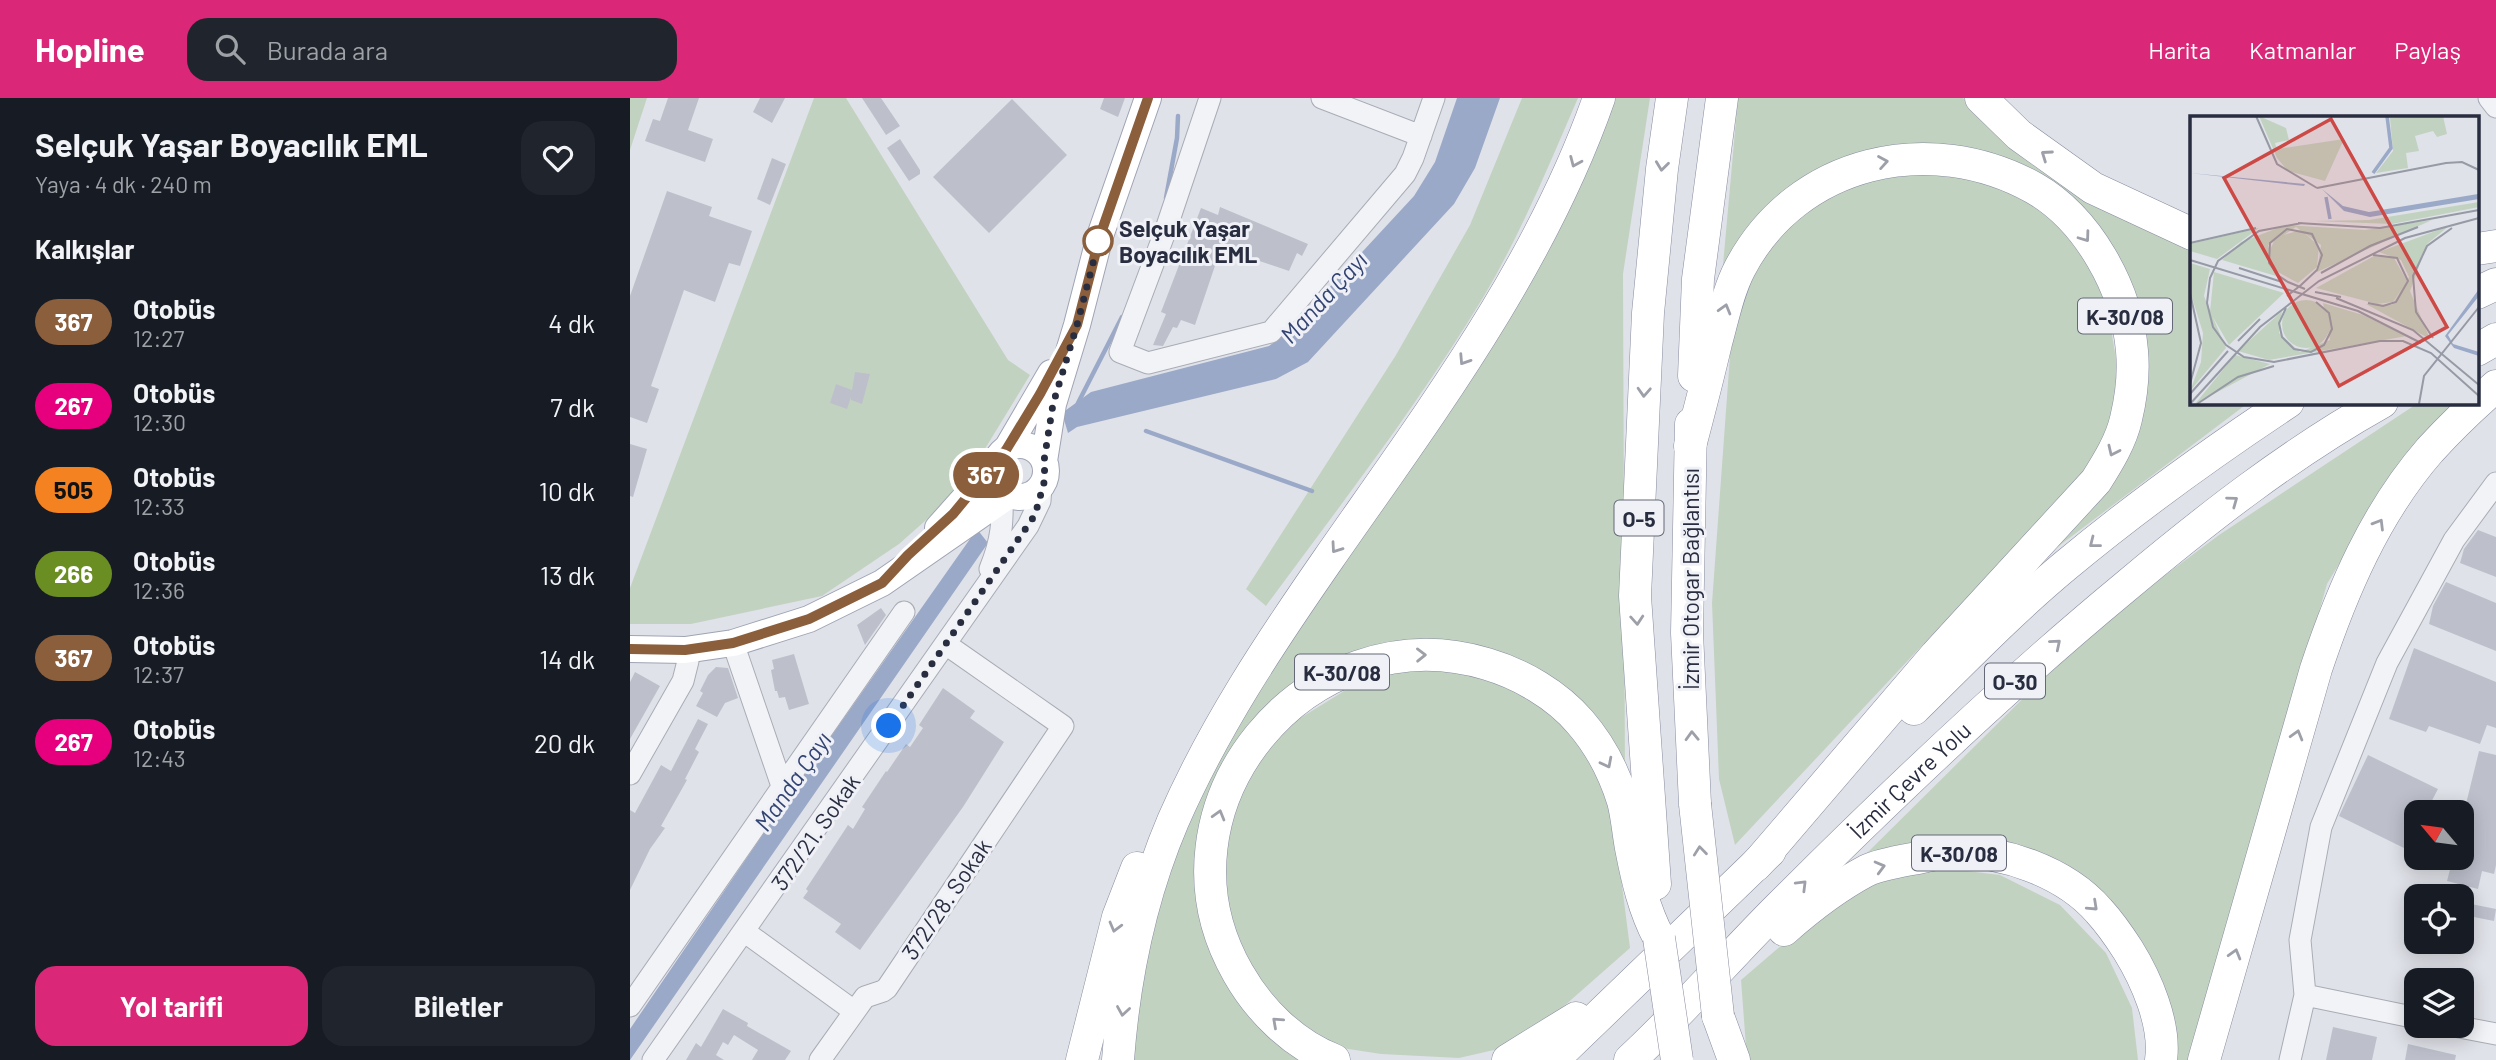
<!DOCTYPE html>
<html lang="tr">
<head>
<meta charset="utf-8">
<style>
  :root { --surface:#171b24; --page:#20242c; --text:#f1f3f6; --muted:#9ea1a6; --accent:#db2777 }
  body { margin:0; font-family:Barlow,sans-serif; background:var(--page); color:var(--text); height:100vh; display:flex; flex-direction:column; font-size:26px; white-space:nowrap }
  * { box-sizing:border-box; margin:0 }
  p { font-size:23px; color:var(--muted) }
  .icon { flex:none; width:38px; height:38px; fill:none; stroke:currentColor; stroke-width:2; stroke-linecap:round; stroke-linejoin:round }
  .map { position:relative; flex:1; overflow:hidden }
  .sheet { display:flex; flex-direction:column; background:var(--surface); width:630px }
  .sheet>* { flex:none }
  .badge { padding:0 14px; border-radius:23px; font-size:24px; line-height:46px }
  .needle { width:46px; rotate:299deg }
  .tools { position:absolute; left:1774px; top:702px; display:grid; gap:14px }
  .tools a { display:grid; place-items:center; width:70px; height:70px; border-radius:14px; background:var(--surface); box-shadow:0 4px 18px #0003; font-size:35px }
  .you { position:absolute; width:35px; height:35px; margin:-18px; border:5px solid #fff; border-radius:50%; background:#1a73e8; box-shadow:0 0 0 10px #1a73e833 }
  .map>.badge { position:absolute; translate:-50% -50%; box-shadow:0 0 0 4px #fff }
  h2 { padding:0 35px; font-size:26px; line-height:63px }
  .round { display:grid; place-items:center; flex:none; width:74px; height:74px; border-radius:21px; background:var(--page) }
  .head { display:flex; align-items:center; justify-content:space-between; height:119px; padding:0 35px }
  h1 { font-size:33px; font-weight:700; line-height:52px }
  .button { display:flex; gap:14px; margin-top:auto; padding:14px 35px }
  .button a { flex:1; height:80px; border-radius:21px; background:var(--accent); color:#fff; font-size:28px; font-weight:700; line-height:80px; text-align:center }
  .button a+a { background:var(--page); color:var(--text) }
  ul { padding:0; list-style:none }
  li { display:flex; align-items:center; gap:21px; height:84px; padding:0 35px }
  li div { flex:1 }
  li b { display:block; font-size:26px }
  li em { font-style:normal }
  li .badge { min-width:77px; font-weight:700; text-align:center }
  header { display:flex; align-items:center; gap:42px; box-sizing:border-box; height:98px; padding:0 35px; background:var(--accent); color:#fff }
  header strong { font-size:33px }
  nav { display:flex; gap:38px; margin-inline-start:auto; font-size:24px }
  .search { width:490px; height:63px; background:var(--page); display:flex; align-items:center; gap:18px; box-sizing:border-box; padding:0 24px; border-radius:21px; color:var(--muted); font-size:26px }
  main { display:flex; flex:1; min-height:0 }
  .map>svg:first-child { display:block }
  .green { fill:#c2d2c1 }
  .water { fill:#9ba9c8 }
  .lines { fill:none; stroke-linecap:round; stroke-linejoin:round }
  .stream { stroke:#9ba9c8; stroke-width:4.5 }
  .building { fill:#bdc0cb }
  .minor-casing { stroke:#a9acb6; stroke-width:23 }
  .major-casing { stroke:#9fa4b4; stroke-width:28 }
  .highway-casing { stroke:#878c9f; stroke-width:33 }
  .minor { stroke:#f2f3f7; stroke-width:21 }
  .major { stroke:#fff; stroke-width:26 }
  .highway { stroke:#fff; stroke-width:32 }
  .highway-bridge-casing { stroke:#878c9f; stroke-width:33; stroke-linecap:butt }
  .highway-bridge { stroke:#fff; stroke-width:32 }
  .oneway { stroke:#9ea0a9 }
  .line-casing { stroke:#fff; stroke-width:16 }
  .line { stroke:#8b5e3c; stroke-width:10 }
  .walk { stroke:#282d40; stroke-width:7; stroke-dasharray:0 12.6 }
  .stop-dot { fill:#fff; stroke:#8b5e3c; stroke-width:3.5 }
  .labels { text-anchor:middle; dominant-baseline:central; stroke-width:6; stroke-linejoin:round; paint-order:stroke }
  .shield { fill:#eff1f6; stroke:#646877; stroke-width:2 }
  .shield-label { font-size:21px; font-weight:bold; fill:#282d40 }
  .stop-label { font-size:23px; font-weight:bold; fill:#282d40; stroke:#eff1f6; text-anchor:start }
  .street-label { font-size:23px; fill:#282d40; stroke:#eff1f6 }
  .water-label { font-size:24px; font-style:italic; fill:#334473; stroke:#eff1f6 }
  .inset-river { fill:none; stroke:#9ba9c8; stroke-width:3.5 }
  .inset-road { fill:none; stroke:#969aa5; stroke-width:2 }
  .view { fill:#cd4946; fill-opacity:0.15; stroke:#cd4946; stroke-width:3.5 }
  .inset-edge { fill:none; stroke:#282d40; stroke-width:3.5 }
</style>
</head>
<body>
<header>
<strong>Hopline</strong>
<div class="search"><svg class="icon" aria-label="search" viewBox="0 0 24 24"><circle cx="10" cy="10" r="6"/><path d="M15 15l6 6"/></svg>Burada ara</div>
<nav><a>Harita</a><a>Katmanlar</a><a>Paylaş</a></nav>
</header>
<main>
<section class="sheet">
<div class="head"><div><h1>Selçuk Yaşar Boyacılık EML</h1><p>Yaya · 4 dk · 240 m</p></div><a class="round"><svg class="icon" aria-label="heart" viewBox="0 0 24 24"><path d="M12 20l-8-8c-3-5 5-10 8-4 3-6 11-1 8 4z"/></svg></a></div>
<h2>Kalkışlar</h2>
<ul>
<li><span class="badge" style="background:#8b5e3c;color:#fff">367</span><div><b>Otobüs</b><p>12:27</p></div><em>4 dk</em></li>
<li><span class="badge" style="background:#e6007e;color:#fff">267</span><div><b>Otobüs</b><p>12:30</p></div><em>7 dk</em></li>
<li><span class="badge" style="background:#f58220;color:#111">505</span><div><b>Otobüs</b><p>12:33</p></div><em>10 dk</em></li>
<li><span class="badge" style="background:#6b8e23;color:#fff">266</span><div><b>Otobüs</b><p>12:36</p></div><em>13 dk</em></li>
<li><span class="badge" style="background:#8b5e3c;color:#fff">367</span><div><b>Otobüs</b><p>12:37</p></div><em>14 dk</em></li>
<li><span class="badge" style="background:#e6007e;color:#fff">267</span><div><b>Otobüs</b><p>12:43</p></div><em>20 dk</em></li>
</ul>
<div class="button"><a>Yol tarifi</a><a>Biletler</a></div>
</section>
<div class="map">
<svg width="1866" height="962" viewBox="0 0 1866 962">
  <rect width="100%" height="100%" fill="#e0e2e9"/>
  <path class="green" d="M0,0H17L0,52Z
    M184,0H216L378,262L400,277L342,372L304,415L269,446L192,498L61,526H0V490Z
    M892,0H948C919,67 891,135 854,198C789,306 711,406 636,508L616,491L766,257L840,127Z
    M981,0H1020L993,176L995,683L936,601L780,551L627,622L576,808L685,962H500V928L522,836L556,720L624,596Z
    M1108,0H1333L1337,5L1561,145L1562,304L1618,305L1405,466L1467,398L1513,256L1429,99L1235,55L1092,178Z
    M1296,68L1398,99L1442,140L1475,195L1488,273L1480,334L1442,391L1389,444L1105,747L1089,681L1082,505L1102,230L1121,167L1190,97Z
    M1788,305H1824L1756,388L1697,486L1562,962H1539V959L1442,781L1235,757L1463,531L1589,437Z
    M825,571L882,591L928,620L962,661L983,717L1000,850L908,931L864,952L829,960L751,956L712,950L677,932L650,909L619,871L594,797L597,721L646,635L719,590L767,574Z
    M1304,769L1370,777L1430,807L1476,855L1502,910L1508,962H1117L1111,882L1182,821L1238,784Z"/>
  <path class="water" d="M827,0H870L845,70L824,106L678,264L646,281L447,329L438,335L432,315L461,294L639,248L658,234L784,98L805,64Z
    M347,431L358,445L0,962V931L157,701Z"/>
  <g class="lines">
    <path class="stream" d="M536,100L547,40L548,18
      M448,305L492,219
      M516,333L682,393"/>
  </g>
  <path class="building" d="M38,0H69L58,32L83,41L75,64L15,43L23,21L30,23Z
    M130,0H155L142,25L123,14Z
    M232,0H251L270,28L256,37Z
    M474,0H495L488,19L470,11Z
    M382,1L437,57L359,135L303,79Z
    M270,41L290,72V76L279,83L257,50Z
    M142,60L156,66L140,107L127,101Z
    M37,93L82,109L79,118L122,133L110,168L99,165L85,204L54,192L21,288L29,291L17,325L0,319V198Z
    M590,109L678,146L672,158L667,155L659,173L591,150L565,227L551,222L547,230L543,229L533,248L523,247L536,216L531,214L571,110L588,117Z
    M225,274L240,276L232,306L221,302V299L217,311L200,305L206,286L222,292Z
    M0,346L17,351L3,399L0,398Z
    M1848,432L1866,439V479L1830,465L1834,451Z
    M1816,484L1866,505V553L1799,526L1803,508Z
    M251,510L256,517L235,547L227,527Z
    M1784,550L1866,584V630L1857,627L1850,646L1799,628L1796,634L1759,621Z
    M164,556L179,606L159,612L155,599L149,600L147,593H145L141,572L144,571L142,562Z
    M86,569L98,570L108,600L95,605L87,619L66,608L73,595L70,593L78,577Z
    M5,574L30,588L0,641V584Z
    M313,590L345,613L340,620L374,644L333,709L230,852L205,834L211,826L173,800L178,793L176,791L218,727L223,731L235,711L232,709L256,673L257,674L276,646L280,649L293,630L289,627Z
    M68,621L78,626L65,651L69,654L55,681L57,682L31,728L35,730L20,751L0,792V712L5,715L31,667L41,673Z
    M1849,653L1866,657V767L1864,776L1852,773L1848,791L1817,783L1823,760H1832V722Z
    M1738,657L1808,691L1796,714H1787V734L1778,752L1709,718Z
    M1836,805L1866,811L1864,823L1834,817Z
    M93,911L118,925L117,928L161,953L155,962H122L128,952L104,937L98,947L93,944L86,957L94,962H56L66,945L71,949Z
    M1703,929L1747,939L1742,962H1696Z
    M1778,946L1826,957L1825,962H1775Z"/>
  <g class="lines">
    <defs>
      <path id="minor" d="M580,0L535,134L490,254L518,265L641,234L775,76L783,60L804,0
        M692,0L791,38
        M1859,0L1866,9
        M360,471C372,442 373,423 372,392
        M103,545L152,688
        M0,676L53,583L58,563L55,552
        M115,834L224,913
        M1675,897L1787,920
        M0,908L274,514
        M1824,928L1866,936
        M23,962L398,428L410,403L411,389
        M190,962L235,899L253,893L257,890L433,628L317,547
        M1660,962L1675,897L1670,842L1691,729L1757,565L1824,442L1866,385"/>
      <path id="major" d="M364 373a26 26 0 1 1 52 0a26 26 0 1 1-52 0Z
        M376,352L421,275
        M414,363L423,306L447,227L470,138L518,0
        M308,430L365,366
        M0,551L55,552L103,545L179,521L252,485L379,397"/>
      <g id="highway">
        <path d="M1351,0L1389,37L1463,90L1562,136"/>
        <path d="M1847,151L1866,148"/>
        <path d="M1847,195L1866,186"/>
        <path d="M1847,252L1866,241"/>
        <path d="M1064,278L1068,181L1092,0"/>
        <path d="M1061,326L1057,535L1065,706"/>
        <path d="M1060,348C1069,314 1078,279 1086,245C1093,220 1098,193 1110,170C1167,62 1300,32 1404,90C1458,121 1497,191 1502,253C1504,275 1501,300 1496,321C1491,343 1478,364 1466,383L1306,557L1126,767"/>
        <path d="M1284,611C1333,563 1382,512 1435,468C1506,409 1581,355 1658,304"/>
        <path d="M1025,786L1005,498L1018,215L1032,71L1042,0"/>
        <path d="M1154,832C1180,809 1206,789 1236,773C1251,766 1272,763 1288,760C1298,758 1309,755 1319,754C1371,751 1435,774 1469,813C1480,825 1489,838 1498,852C1516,881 1536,926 1531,962"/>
        <path d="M1088,918L1104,962"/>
        <path d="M452,962L488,819L507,770"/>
        <path d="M488,962C494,881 511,798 543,723C584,629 640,545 699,460C800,315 910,169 969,0"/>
        <path d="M704,962C663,946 629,912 608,875C513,710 677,512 857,566C891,576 927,597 950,624C970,647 984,674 993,703C997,718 998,734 1001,750C1007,781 1014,812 1029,840"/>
        <path d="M878,962L946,920"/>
        <path d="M923,962L1140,753"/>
        <path id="s1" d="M1000,962C1052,914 1098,860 1148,810C1259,699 1373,590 1494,490C1575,422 1659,356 1752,304"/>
        <path d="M1574,962L1686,571C1712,493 1745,415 1800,352C1821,329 1843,308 1866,288"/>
      </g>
    </defs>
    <use href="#minor" class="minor-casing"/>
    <use href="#major" class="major-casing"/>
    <use href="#highway" class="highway-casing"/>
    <use href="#minor" class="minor"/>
    <use href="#major" class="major"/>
    <use href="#highway" class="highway"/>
    <defs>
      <path id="highway-bridge" d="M1065,706L1088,918
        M1029,840L1047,962"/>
    </defs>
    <use href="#highway-bridge" class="highway-bridge-casing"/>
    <use href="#highway-bridge" class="highway-bridge"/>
  </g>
  <defs><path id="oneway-chevron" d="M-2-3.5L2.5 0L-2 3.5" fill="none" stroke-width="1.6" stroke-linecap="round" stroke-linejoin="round" transform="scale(1.75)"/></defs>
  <g class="oneway">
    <use href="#oneway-chevron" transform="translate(1416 57) rotate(-145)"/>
    <use href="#oneway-chevron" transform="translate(945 64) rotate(113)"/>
    <use href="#oneway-chevron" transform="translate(1253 64) rotate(-10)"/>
    <use href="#oneway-chevron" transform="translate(1032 68) rotate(97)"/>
    <use href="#oneway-chevron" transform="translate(1455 139) rotate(54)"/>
    <use href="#oneway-chevron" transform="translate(1095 211) rotate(-74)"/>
    <use href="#oneway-chevron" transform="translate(834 262) rotate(123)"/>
    <use href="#oneway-chevron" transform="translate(1014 294) rotate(93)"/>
    <use href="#oneway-chevron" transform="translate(1483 353) rotate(115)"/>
    <use href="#oneway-chevron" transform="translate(1603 403) rotate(-36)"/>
    <use href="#oneway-chevron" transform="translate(1749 426) rotate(-59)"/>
    <use href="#oneway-chevron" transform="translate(1464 445) rotate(142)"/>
    <use href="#oneway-chevron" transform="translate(706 450) rotate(125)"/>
    <use href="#oneway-chevron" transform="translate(1007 522) rotate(86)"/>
    <use href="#oneway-chevron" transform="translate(1426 546) rotate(-40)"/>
    <use href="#oneway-chevron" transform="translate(791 557) rotate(-1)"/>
    <use href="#oneway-chevron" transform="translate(1667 637) rotate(-74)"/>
    <use href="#oneway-chevron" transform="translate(1062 638) rotate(-92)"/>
    <use href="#oneway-chevron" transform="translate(977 665) rotate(63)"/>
    <use href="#oneway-chevron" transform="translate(589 717) rotate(-74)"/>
    <use href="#oneway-chevron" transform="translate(1070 753) rotate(-96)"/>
    <use href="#oneway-chevron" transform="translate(1250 769) rotate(-15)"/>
    <use href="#oneway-chevron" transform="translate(1172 787) rotate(-45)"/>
    <use href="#oneway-chevron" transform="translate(1463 808) rotate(43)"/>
    <use href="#oneway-chevron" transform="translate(485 829) rotate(105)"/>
    <use href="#oneway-chevron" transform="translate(1605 856) rotate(-74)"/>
    <use href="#oneway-chevron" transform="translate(493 913) rotate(99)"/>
    <use href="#oneway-chevron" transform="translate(647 924) rotate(-138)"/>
  </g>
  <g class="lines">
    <defs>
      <path id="line" d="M0,551L55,552L103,545L179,521L252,485L278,457L323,416L376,352L410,296L447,227L470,138L518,0"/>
    </defs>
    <use href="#line" class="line-casing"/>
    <use href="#line" class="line"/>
    <path class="walk" d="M259,628L405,417L415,381L414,363L423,306L447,227L470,138L468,143"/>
  </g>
  <circle class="stop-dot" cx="468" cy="143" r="14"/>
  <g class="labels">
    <g class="shield">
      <rect x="1448" y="200.5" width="94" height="35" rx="5"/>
      <rect x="984.5" y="402.5" width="49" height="35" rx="5"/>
      <rect x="665" y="556.5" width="94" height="35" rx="5"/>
      <rect x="1355" y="565.5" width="60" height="35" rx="5"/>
      <rect x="1282" y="737.5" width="94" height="35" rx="5"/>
    </g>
    <g class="shield-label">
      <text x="1495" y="218">K-30/08</text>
      <text x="1009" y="420">O-5</text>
      <text x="712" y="574">K-30/08</text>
      <text x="1385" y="583">O-30</text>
      <text x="1329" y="755">K-30/08</text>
    </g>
    <g class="stop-label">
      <text x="489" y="130">Selçuk Yaşar<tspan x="489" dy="26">Boyacılık EML</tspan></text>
    </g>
    <g class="street-label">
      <text transform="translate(1060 481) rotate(-90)">İzmir Otogar Bağlantısı</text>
      <text stroke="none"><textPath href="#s1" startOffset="396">İzmir Çevre Yolu</textPath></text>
      <text transform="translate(185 734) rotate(-55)">372/21. Sokak</text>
      <text transform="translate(316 801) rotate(-56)">372/28. Sokak</text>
    </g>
    <g class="water-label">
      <text transform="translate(693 199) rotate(-47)">Manda Çayı</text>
      <text transform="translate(162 683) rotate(-55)">Manda Çayı</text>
    </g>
  </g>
  <g transform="translate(1560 18)">
    <rect width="289" height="289" fill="#e0e2e9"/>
    <path d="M69,0L96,12L99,24L85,27L87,33L154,23L135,65L98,55L87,42ZM253,0L257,18L247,21L243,15L225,20L229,35L216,37L218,52L186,57L203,35L200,2ZM289,86V91L202,108L124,105L179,104ZM242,104L127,156L131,129L106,111L78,129L86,160L32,144L51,126L96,109L175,114ZM259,110L237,128L220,175L240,223L176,188L202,189L219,161L211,144L189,136ZM69,112L27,143L0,135V128ZM111,114L129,130L127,151L108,167L86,155L79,136L86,121ZM184,140L204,142L217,165L203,186L187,188L126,172ZM0,147L20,153L14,180L36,232L0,275L11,246L13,217L0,175ZM24,156L94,177L39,229L20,196ZM92 208a24 24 0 1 1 48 0a24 24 0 1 1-48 0ZM133,187L173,199L217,220L79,244L48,235L92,195L89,217L110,236L140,224ZM45,239L80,248L5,288Z" fill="#c2d2c1"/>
    <path d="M0,57L115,68L114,70ZM132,73L153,90L179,96L288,78L289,83L180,101L154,95ZM289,173V180L258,219L263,228L289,236V240L264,232L255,220Z" fill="#9ba9c8"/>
    <path class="inset-river" d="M183,57L201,32L197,0M136,81L140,103"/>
    <path class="inset-road" d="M66,0L87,48L127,72M127,72L256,47L272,46L289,54M108,107L190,112L289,94M112,107L69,115L28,145L20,162L17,187L23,211L36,229L54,241L84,246L190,225H213L241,237L289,280M0,127L66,112M0,144L168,195L231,227M49,152L92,166M131,157L180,130L228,111M125,176L151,181M0,177L11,227L0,268M97,180L111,169L127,154L132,139L122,118L97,113L80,127L79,147L89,160L98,166L115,173M146,182L223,214L289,269M178,187L193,190L206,186L218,165L207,142L183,139M96,192L89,207L92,221L104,233L121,236L134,229L142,213L139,197L126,186M243,222L226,196L223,160L237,130L262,112M48,225L70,203M0,278L38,235M0,288L70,211L129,165L215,122L289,102M7,288L48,261L84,250M229,288L234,260L289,191"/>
    <path class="view" d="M141,3L257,211L149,270L34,62Z"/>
    <rect width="289" height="289" class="inset-edge"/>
  </g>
</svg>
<div class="tools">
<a><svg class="needle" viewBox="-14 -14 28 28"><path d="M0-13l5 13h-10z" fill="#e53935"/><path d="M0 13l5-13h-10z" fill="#9ea1a6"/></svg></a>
<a><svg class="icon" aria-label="locate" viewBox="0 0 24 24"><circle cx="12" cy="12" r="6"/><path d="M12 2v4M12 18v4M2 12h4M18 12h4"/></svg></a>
<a><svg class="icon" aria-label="layers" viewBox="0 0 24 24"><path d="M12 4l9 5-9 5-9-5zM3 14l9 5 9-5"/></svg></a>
</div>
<div class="you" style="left:259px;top:628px"></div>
<b class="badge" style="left:356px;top:377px;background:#8b5e3c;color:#fff">367</b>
</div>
</main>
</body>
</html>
